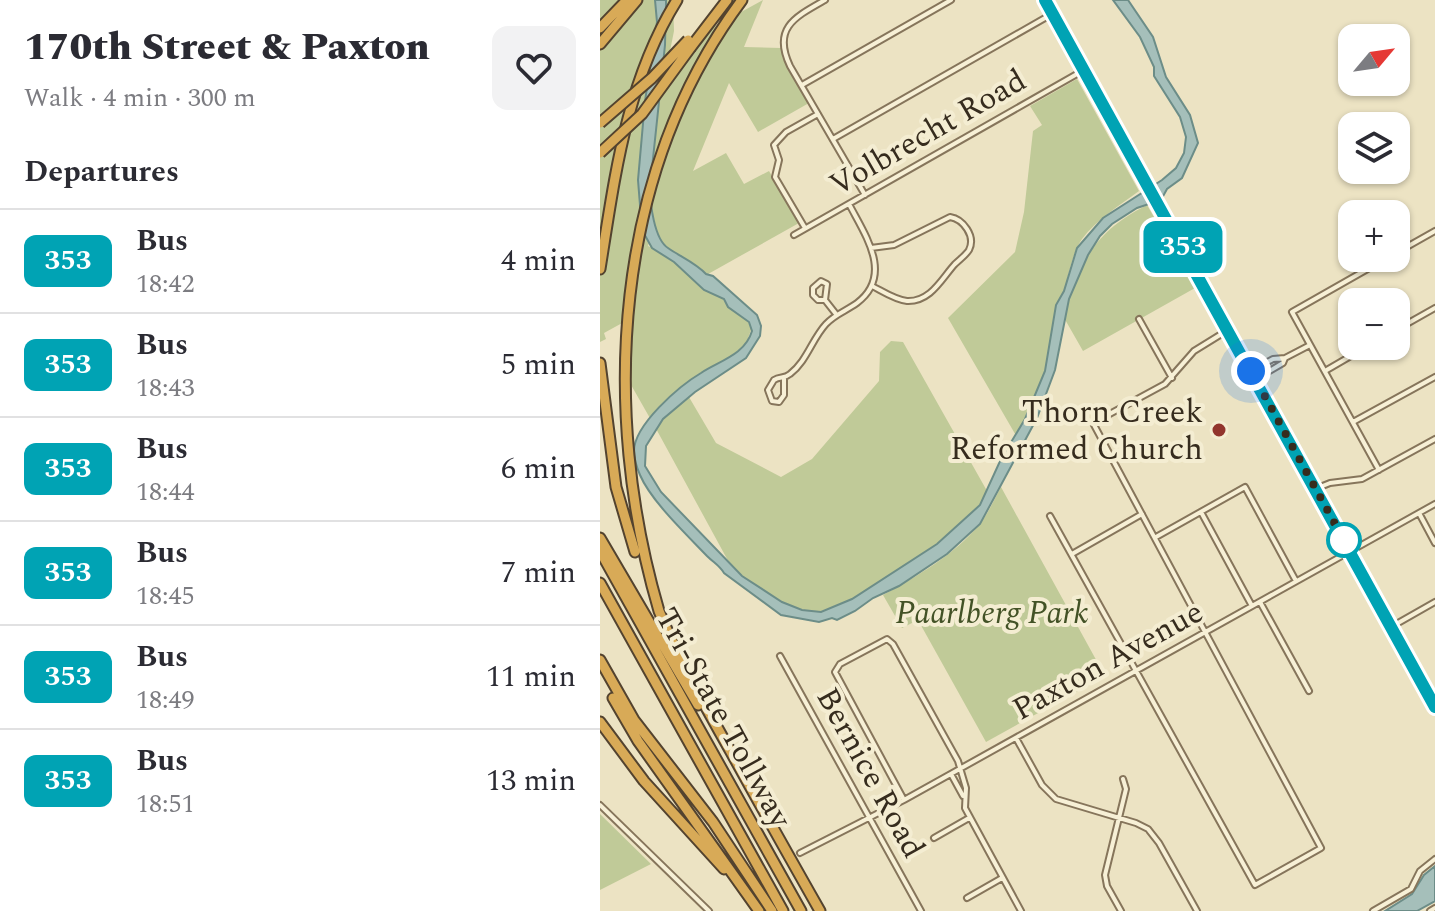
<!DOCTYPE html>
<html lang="en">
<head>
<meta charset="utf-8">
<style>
  :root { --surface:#fff; --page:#f2f2f3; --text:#2b2b33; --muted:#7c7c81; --line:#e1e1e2 }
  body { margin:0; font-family:Spectral,serif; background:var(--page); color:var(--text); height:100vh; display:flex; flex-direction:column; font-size:30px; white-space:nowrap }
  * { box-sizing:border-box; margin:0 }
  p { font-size:26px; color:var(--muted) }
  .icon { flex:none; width:44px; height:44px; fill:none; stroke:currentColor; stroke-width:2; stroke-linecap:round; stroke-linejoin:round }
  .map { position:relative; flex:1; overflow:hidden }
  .drawer { display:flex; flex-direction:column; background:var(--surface); width:600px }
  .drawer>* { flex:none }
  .badge { padding:0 16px; border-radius:12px; font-size:28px; line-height:52px }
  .needle { width:52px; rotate:61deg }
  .tools { position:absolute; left:738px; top:24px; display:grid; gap:16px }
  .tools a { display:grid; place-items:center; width:72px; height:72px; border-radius:16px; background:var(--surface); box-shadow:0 2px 6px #0004; font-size:40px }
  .you { position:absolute; width:40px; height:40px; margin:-20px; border:6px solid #fff; border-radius:50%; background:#1a73e8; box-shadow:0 0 0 12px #1a73e833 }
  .map>.badge { position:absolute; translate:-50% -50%; box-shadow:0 0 0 4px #fff }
  h2 { padding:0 24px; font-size:30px; line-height:72px }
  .round { display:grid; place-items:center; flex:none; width:84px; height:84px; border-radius:16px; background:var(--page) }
  .summary { display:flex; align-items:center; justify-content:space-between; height:136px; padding:0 24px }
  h1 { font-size:38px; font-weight:800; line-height:60px }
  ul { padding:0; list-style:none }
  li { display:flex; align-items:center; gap:24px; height:104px; padding:0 24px; border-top:2px solid var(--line) }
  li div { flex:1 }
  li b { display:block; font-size:30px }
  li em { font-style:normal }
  li .badge { min-width:88px; font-weight:700; text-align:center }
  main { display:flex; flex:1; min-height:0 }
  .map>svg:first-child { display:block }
  .green { fill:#c0ca98 }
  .water { fill:#a5bfba; stroke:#6c8d88; stroke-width:2 }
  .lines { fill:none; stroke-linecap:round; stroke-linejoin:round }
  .minor-casing { stroke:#86755b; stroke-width:8 }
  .tertiary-casing { stroke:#86755b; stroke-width:9 }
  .motorway-casing { stroke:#53432f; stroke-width:13 }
  .minor { stroke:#f7f0d6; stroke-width:4 }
  .tertiary { stroke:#f7f0d6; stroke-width:5 }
  .motorway { stroke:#d8aa57; stroke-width:9 }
  .motorway-bridge-casing { stroke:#53432f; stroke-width:13; stroke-linecap:butt }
  .motorway-bridge { stroke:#d8aa57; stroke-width:9 }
  .line-casing { stroke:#fff; stroke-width:18 }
  .line { stroke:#00a3b4; stroke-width:12 }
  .walk { stroke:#362c1e; stroke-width:8; stroke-dasharray:0 14.4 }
  .poi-dot { fill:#92352d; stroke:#f4edd2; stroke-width:3 }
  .stop-dot { fill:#fff; stroke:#00a3b4; stroke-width:4 }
  .labels { text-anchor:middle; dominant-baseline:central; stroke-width:8; stroke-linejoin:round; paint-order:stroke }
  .street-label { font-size:32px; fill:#362c1e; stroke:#f4edd2 }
  .poi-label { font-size:32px; fill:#362c1e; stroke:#f4edd2; text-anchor:end }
  .park-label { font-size:32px; font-style:italic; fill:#435226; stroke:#f4edd2 }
</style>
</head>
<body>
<main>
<section class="drawer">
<div class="summary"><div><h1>170th Street &amp; Paxton</h1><p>Walk · 4 min · 300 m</p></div><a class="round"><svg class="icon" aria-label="heart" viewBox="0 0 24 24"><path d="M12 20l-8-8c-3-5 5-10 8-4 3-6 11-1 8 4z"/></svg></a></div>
<h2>Departures</h2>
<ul>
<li><span class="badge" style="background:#00a3b4;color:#fff">353</span><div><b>Bus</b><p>18:42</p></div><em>4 min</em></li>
<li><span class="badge" style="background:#00a3b4;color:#fff">353</span><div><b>Bus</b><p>18:43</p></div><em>5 min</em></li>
<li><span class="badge" style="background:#00a3b4;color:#fff">353</span><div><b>Bus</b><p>18:44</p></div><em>6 min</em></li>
<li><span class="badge" style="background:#00a3b4;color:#fff">353</span><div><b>Bus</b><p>18:45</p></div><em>7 min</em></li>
<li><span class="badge" style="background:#00a3b4;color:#fff">353</span><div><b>Bus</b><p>18:49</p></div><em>11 min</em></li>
<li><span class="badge" style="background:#00a3b4;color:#fff">353</span><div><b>Bus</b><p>18:51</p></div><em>13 min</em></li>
</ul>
</section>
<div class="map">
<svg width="835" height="911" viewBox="0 0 835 911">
  <rect width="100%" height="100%" fill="#ece3c3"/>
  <path class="green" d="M0,0H73L74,31L70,51L163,0L144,47L181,48L183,59L209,103L158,132L129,83L93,171L126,153L144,184L169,171L199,223L101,278L56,239L54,230L48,246L71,256L146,316L152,327L146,344L51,420L22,369L24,322L4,333L6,339L0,342Z
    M477,79L539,191C519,206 497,219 482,239C467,260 460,320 453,347C445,379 434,411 418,439L348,318L415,252L424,212L433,131L442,125L430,106Z
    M547,205L595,288L483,351L463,316C482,261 492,233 547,205Z
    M291,341L303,342L391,498L383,514L250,604L218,612L197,611L152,586L132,568L54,425L86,392L116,443L181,477L212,459L279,381L280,352Z
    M401,487L505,676L386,742L318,620L302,628L283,595C316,577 355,554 379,525C388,514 394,500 401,487Z
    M0,814L51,864L0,890Z"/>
  <path class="water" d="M55,0H66V4L65,45L50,187C50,203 54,239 68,248C81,257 96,263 106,274L113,276L157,315L161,326L160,336L146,358L95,392L63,419L46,446L45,466L61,492L142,576L182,602L202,610L221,612L252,599L337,544L380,505L401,459L425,419L445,371L456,305L464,291L477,248L503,218L562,180L576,168L584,153L586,137L580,117L554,76V67L540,37L513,0H528L553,37L566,77L590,115L598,143L582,178L567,189L561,200L537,208L512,224L500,236L488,255L469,299L455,370L437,418L380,524L347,554L299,586L273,598L255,611L237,620L232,618L219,622L181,615L124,573C119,565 114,563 107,556C87,535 51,501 40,475C37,468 34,459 34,451C34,425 79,386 101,373C119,361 145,355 152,331L149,322L128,307L124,299L104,290L74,262L52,248L42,230L38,180L45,101L57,22Z
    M835,866V901L817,911H785L812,894L824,875Z"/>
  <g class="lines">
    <defs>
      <path id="minor" d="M225,0C195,17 172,28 190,66L265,195
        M202,85L351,0
        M233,139L452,14
        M205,228L175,177L179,160L174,145L186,132L218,114
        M194,235L484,70
        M271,248L294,245L350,217C363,219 376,236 369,250C366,255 360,259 355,264C342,278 331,302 307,301C295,300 282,291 272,286
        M796,253L835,231
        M225,300L227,284L221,281L213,288V295L218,300H225L236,314
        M539,319L572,378
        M796,330L835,308
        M651,371L673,359L685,358
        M725,371L768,346
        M184,378V395L179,402L172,401L168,390L174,380C180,376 184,379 190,374C207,361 212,339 226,324C235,314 246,311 257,303C294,275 265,235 249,204
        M656,379L683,363L685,358L710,345
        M753,422L835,377
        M779,470L692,312L787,258
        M715,489L730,483L762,479L835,439
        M601,512L652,606
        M819,513L835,543
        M450,516L655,885L721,848L493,423L565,384L594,351L628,330
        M556,537L645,487L696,581
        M472,554L542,514
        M660,602L709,691
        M791,627L835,602
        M180,656L321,911
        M416,738L442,785L456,799L536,823L548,829L559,843L597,911
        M351,774L363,796
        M304,800L235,672L240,664L287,639L293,644L358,761L366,788L365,808L421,911
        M0,805L109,911
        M334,838L369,818
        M200,853L304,800L835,504
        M367,898L402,878
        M521,911L507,886L505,875L526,789L523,779
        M773,911L811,889L820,871L835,859
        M830,911L835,908"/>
      <path id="tertiary" d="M445,0L835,707"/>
      <path id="motorway" d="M142,0C13,173 0,410 59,611C79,660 105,706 131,752C160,805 190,858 220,911
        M0,28L27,0
        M0,44L37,0
        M91,47L127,0
        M0,269C15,176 26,82 77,0
        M0,363L16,487L35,552
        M0,538L98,705
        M0,551L201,911
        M0,583L183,911
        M0,660L34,720L113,822L172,911
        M13,698L38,741L159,911
        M0,722L44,781L124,869"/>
    </defs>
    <use href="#minor" class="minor-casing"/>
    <use href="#tertiary" class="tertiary-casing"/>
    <use href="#motorway" class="motorway-casing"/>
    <use href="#minor" class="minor"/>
    <use href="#tertiary" class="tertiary"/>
    <use href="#motorway" class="motorway"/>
    <defs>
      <path id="motorway-bridge" d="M0,123L52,78L88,40
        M0,153L42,114L91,47"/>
    </defs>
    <use href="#motorway-bridge" class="motorway-bridge-casing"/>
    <use href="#motorway-bridge" class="motorway-bridge"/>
  </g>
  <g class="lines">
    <defs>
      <path id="line" d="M445,0L835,707"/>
    </defs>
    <use href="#line" class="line-casing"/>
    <use href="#line" class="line"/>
    <path class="walk" d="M651,371L746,544L744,540"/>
  </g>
  <circle class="poi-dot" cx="619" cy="430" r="8"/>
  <circle class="stop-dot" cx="744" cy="540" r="16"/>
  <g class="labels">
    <g class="street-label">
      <text transform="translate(328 133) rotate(-30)">Volbrecht Road</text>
      <text transform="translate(508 661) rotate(-29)">Paxton Avenue</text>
      <text transform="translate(123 718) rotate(61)">Tri-State Tollway</text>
      <text transform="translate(270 773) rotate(61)">Bernice Road</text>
    </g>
    <g class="poi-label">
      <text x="603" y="412">Thorn Creek<tspan x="603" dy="37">Reformed Church</tspan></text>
    </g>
    <g class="park-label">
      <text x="392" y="613">Paarlberg Park</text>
    </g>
  </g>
</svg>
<div class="tools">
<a><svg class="needle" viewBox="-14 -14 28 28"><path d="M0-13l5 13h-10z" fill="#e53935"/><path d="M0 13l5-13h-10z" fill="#7c7c81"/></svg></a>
<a><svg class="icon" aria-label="layers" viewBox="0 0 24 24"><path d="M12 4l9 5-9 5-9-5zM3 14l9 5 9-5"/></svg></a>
<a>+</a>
<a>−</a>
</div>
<div class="you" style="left:651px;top:371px"></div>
<b class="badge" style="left:583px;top:247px;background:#00a3b4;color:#fff">353</b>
</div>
</main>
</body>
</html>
